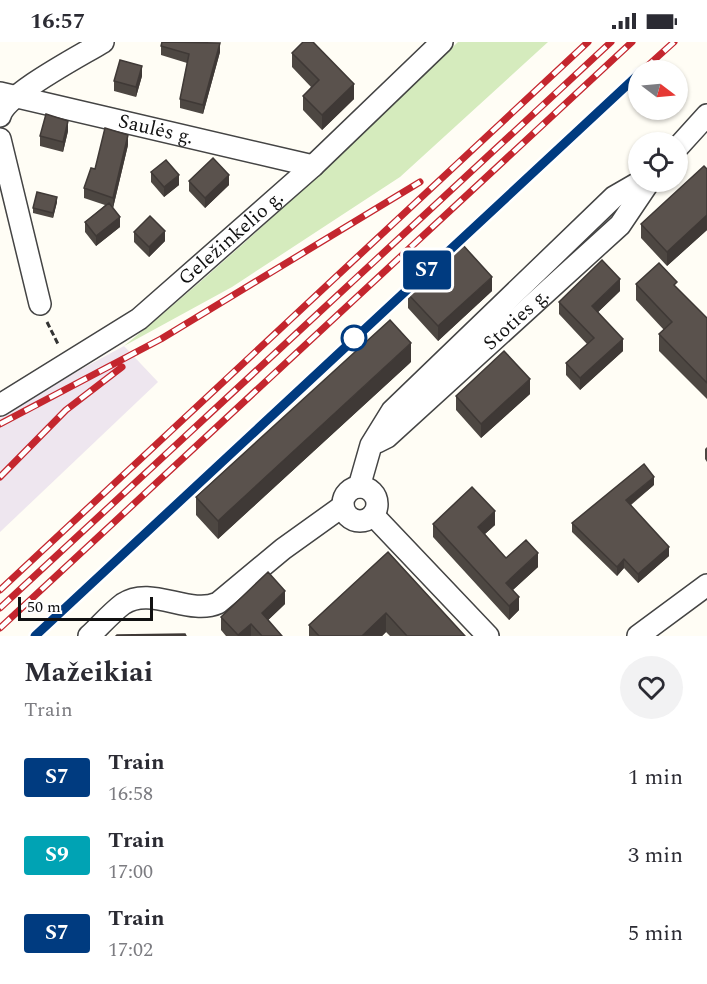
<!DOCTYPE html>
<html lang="en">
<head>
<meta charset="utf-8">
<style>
  :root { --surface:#fff; --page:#f2f2f3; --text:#2b2b33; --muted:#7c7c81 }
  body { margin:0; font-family:Spectral,serif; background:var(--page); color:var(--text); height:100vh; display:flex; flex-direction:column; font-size:22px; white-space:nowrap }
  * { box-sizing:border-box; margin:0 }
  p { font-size:20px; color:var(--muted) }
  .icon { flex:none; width:33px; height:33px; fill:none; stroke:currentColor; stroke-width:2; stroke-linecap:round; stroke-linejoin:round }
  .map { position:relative; height:594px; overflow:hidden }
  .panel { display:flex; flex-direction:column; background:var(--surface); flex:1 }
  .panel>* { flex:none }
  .badge { padding:0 12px; border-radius:4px; font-size:21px; line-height:39px }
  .needle { width:39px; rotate:106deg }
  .tools { position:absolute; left:628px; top:18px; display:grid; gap:12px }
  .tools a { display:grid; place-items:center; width:60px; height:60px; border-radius:50%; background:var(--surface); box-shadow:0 2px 4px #0004; font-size:30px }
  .scale { position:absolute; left:18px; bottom:15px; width:135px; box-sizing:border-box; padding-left:6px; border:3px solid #111; border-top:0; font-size:16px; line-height:21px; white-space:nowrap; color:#111; -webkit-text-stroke:4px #fff; paint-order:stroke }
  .map>.badge { position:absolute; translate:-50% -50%; box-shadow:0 0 0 3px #fff }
  .round { display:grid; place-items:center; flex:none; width:63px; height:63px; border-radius:32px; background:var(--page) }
  .summary { display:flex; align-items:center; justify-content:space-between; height:102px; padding:0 24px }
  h1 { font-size:28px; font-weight:700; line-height:45px }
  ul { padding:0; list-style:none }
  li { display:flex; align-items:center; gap:18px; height:78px; padding:0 24px }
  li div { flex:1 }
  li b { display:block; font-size:22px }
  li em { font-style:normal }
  li .badge { min-width:66px; font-weight:700; text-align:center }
  .status { display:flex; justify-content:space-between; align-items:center; height:42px; padding:0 30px; background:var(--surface); direction:ltr }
  .status svg { height:16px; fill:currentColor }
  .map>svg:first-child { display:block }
  .industrial { fill:#eee6ef }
  .green { fill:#d5ebbd }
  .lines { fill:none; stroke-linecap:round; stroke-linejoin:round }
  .street-casing { stroke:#444; stroke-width:24 }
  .path { stroke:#333; stroke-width:3; stroke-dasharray:6 3; stroke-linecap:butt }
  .street { stroke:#fff; stroke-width:21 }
  .rail-casing { stroke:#c4262e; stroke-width:7 }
  .rail { stroke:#fff; stroke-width:4.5; stroke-dasharray:14; stroke-linecap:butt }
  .wall { fill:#4d4742 }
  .shaded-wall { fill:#3f3936 }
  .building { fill:#5a524d; stroke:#3f3936; stroke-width:1.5 }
  .line-casing { stroke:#fff; stroke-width:14 }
  .line { stroke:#003b80; stroke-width:9 }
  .stop-dot { fill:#fff; stroke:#003b80; stroke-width:3 }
  .labels { text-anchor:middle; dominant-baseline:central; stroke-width:6; stroke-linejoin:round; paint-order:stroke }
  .street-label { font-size:20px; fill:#111; stroke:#fff }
</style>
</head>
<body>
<div class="status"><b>16:57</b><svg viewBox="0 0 49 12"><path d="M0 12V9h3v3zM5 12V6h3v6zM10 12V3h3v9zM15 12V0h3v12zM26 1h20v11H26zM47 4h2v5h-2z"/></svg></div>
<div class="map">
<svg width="707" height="594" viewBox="0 0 707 594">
  <rect width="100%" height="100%" fill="#fffdf5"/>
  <path class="industrial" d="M124,304L158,340L0,490V371Z"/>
  <path class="green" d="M458,0H548L400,135L232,245L124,304C241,209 349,104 458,0Z"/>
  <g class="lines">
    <defs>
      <g id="street">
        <path id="s1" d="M0,51L313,124"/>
        <path d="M0,74C6,52 82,13 103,0"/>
        <path d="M0,97L40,262"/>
        <path d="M678,105L707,73"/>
        <path id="s2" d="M0,363L139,277L313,124L442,0"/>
        <path id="s3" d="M377,400L387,395L620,183L649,140"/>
        <path d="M359,445L371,403L392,369L614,155L640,140"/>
        <circle cx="360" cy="462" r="17"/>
        <path d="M373,473L488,594"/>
        <path d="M89,594C100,584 111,571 123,562C151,543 189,574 218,561L283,507L343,464"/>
        <path d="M638,594L707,543"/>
      </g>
    </defs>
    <use href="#street" class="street-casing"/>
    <path class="path" d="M47,280L59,304"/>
    <use href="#street" class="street"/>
    <defs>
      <path id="rail" d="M643,28L674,0
        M0,382L161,297L420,140
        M0,435L66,368L122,325
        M0,548L588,0
        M0,566L611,0
        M0,586L632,0
        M35,594L639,32"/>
    </defs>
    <use href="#rail" class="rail-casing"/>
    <use href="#rail" class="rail"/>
  </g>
  <path class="wall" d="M161,4L220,10L203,72L180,66V57L187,21L161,13Z
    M292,11L354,57L322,88L303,68V54L311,45L292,25Z
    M142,34L136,55L114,49V39Z
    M68,89L63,110L40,104V94Z
    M128,103L113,166L120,185L96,204L85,190V180L105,163L84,156V146L95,127Z
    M707,127V188L667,224L641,196V182Z
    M151,130L179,143L164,155L151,140Z
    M189,139L229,143L205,166L189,149Z
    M57,160L53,176L33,171V166Z
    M134,190L165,199L149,215L134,200Z
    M636,242L677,246L707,276V357L659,309V292L664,288L636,258Z
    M492,249L438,299L408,266V252Z
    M620,249L598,270L623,309L580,348L566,333V321L587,302L559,272V260Z
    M411,320L218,497L196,473V455Z
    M530,352L481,396L456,368V354Z
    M707,405V420L705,417V407Z
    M654,443L631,463L669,514L638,541L624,526L617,534L572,490V481Z
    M433,482L495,483L485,492L506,516L538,525L513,548L519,568L509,578L433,495Z
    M388,510L465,594H390L386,590L382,594H309V583Z
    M285,562L268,578L282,594H226L221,588V575Z"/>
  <path class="shaded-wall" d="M220,1V10L203,72V63Z
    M142,24V34L136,55V45Z
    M354,42V57L322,88V73Z
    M68,79V89L63,110V100Z
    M128,93V103L113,166V156Z
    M179,133V143L164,155V145Z
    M229,133V143L205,166V156Z
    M57,155V160L53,176V171Z
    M707,173V188L667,224V210Z
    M120,175V185L96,204V194Z
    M165,189V199L149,215V205Z
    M492,235V249L438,299V284Z
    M620,237V249L592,276V264Z
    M623,297V309L580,348V336Z
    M411,301V320L218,497V479Z
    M530,337V352L481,396V382Z
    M654,435V443L626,466V458Z
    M495,469V483L478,498V485Z
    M669,505V514L638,541V532Z
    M538,511V525L506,554V541Z
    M624,517V526L617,534V525Z
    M285,549V562L262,584V571Z
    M519,555V568L509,578V564Z
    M386,571V590L382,594H362Z
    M251,582V594H238V593Z"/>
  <path class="building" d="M162,0L220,1L203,63L180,57L189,12L161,4Z
    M303,0H313L354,42L322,73L303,54L319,38L292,11Z
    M120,18L142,24L136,45L114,39Z
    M46,72L68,79L63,100L40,94Z
    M105,86L128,93L113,156L84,146L91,126L95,127Z
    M213,116L229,133L205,156L189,139Z
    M166,118L179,133L164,145L151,130Z
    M704,124L707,127V173L667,210L641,182Z
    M37,150L57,155L53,171L33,166Z
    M109,161L120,175L96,194L85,180Z
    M150,174L165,189L149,205L134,190Z
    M462,202L492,235L438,284L408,252Z
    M602,218L620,237L592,264L623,297L580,336L566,321L594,296L559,260Z
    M659,221L677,240L674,243L707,276V341L659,292L672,280L636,242Z
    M390,278L411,301L218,479L196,455Z
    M504,309L530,337L481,382L456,354Z
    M644,422L654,435L626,458L669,505L638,532L624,517L617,525L572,481Z
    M472,445L495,469L478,485L506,516L526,498L538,511L506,541L519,555L509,564L433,482Z
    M388,510L465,594H407L386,571L362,594H319L309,583Z
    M268,530L285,549L262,571L282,594H262L251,582L238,593L221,575Z
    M185,592L186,594H116L117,593Z"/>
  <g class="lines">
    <defs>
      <path id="line" d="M35,594L639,32"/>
    </defs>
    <use href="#line" class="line-casing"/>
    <use href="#line" class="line"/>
  </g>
  <circle class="stop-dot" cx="354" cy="296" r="12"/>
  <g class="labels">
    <g class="street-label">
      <text stroke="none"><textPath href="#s1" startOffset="160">Saulės g.</textPath></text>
      <text stroke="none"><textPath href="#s2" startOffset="286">Geležinkelio g.</textPath></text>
      <text stroke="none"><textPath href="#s3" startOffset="186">Stoties g.</textPath></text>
    </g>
  </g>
</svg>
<div class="tools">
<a><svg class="needle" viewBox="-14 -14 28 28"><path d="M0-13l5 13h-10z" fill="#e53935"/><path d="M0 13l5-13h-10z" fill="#7c7c81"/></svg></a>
<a><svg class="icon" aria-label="locate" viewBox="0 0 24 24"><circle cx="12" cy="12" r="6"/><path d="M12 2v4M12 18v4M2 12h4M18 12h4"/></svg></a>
</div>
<div class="scale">50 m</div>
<b class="badge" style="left:427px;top:228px;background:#003b80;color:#fff">S7</b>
</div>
<section class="panel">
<div class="summary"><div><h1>Mažeikiai</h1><p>Train</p></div><a class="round"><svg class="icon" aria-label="heart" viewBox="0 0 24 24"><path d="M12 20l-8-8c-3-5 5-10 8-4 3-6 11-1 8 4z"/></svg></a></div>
<ul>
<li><span class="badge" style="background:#003b80;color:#fff">S7</span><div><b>Train</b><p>16:58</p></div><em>1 min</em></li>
<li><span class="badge" style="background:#00a3b4;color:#fff">S9</span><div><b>Train</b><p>17:00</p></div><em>3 min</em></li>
<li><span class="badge" style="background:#003b80;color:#fff">S7</span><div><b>Train</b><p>17:02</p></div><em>5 min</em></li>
</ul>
</section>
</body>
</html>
